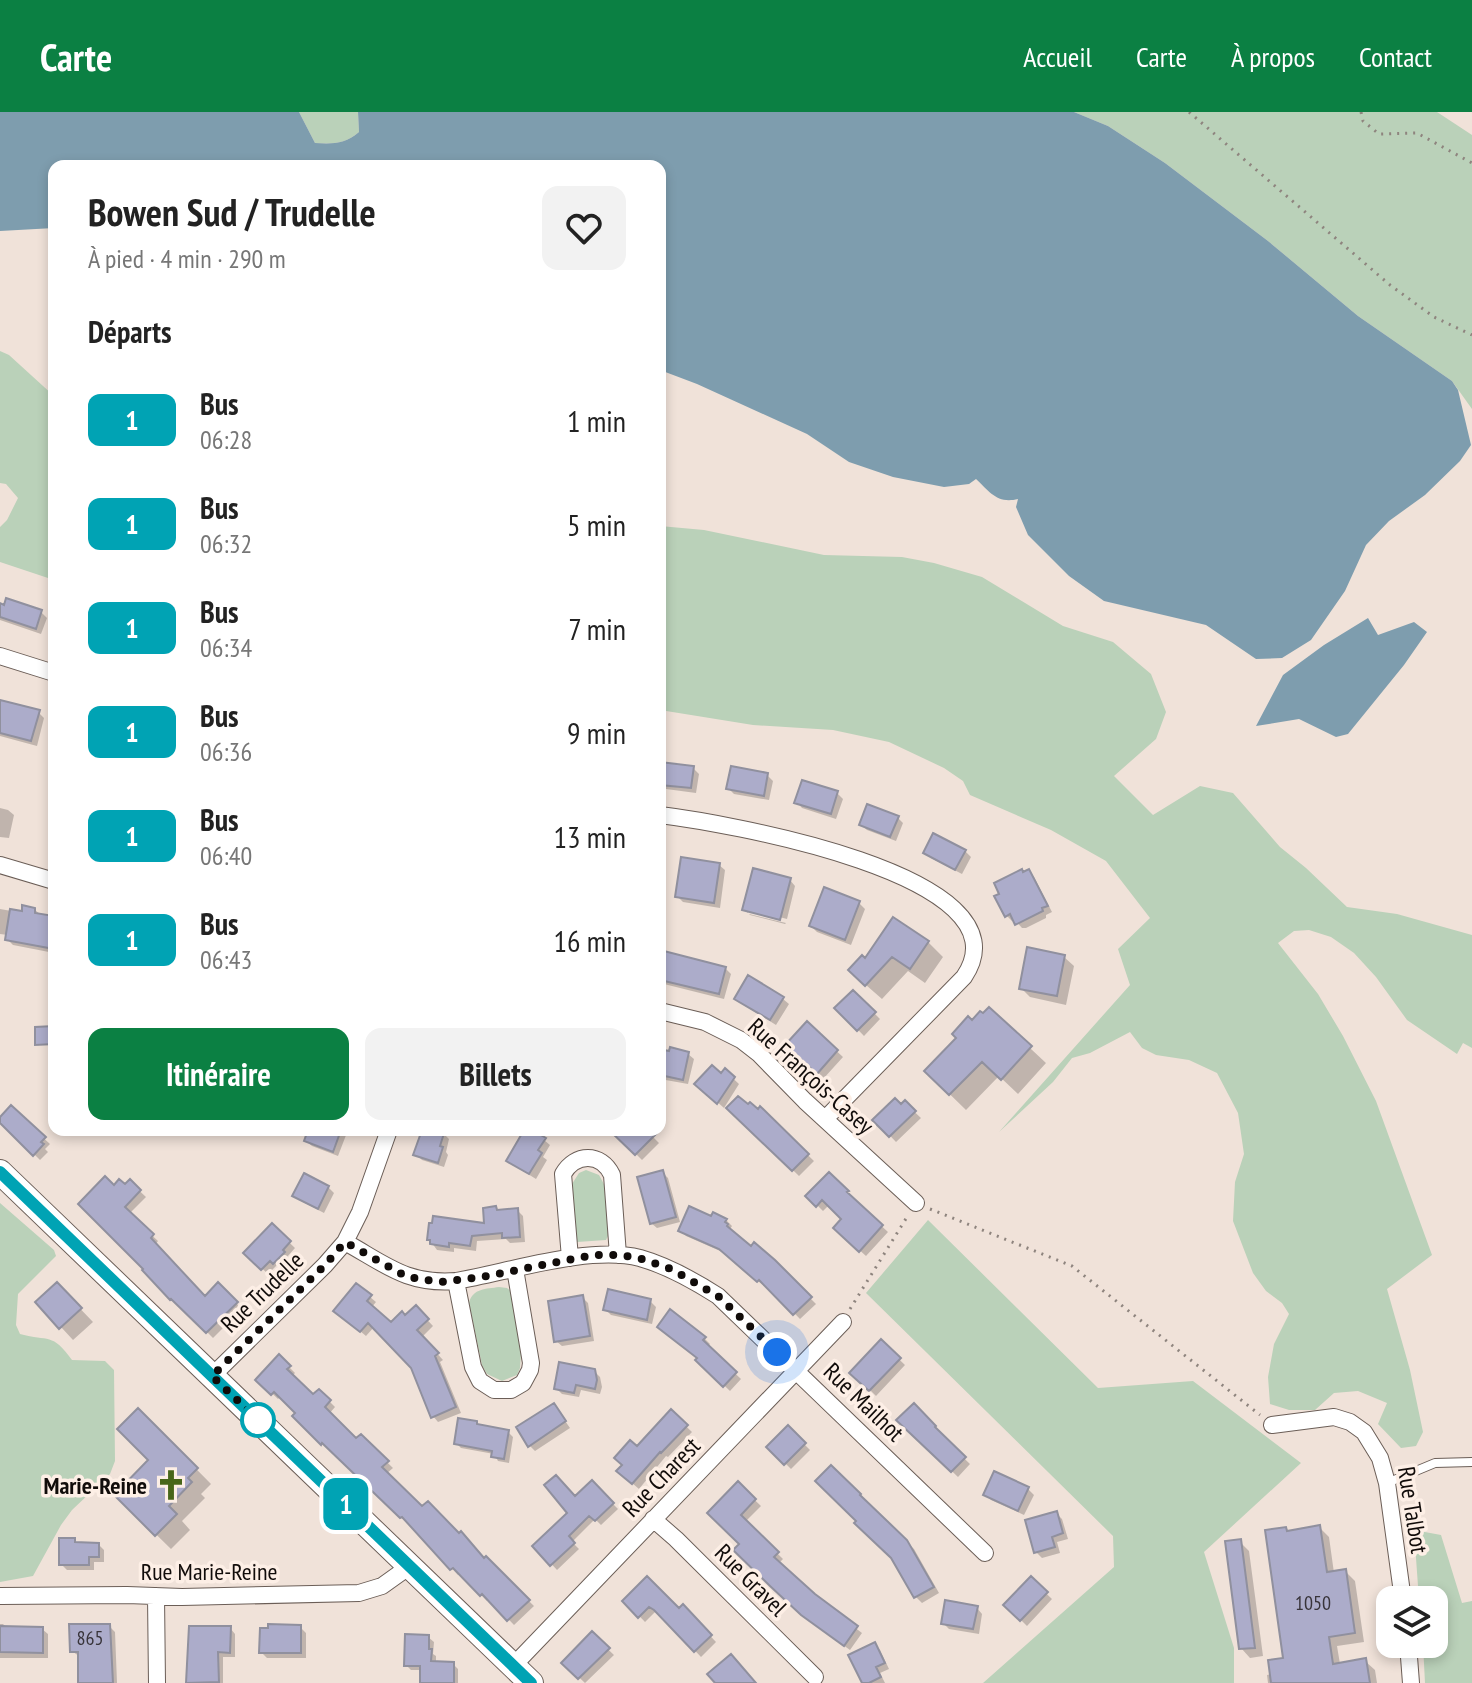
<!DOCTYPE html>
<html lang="fr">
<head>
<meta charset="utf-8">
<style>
  :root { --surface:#fff; --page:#f2f2f2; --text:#222; --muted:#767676; --accent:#0b8043 }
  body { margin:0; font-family:"PT Sans Narrow",sans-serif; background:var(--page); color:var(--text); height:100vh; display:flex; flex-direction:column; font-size:30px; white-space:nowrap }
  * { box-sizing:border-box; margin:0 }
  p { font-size:26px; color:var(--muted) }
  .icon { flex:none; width:44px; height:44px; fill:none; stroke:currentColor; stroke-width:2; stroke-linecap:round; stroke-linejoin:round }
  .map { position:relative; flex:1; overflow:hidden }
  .details { position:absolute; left:48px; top:48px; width:618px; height:976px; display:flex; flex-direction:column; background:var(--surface); border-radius:16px; box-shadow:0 4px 12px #0003 }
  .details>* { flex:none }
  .badge { padding:0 16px; border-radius:12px; font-size:28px; line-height:52px }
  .tools { position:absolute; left:1376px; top:1474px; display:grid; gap:16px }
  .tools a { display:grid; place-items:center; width:72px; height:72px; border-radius:16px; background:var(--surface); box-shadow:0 4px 12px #0003; font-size:40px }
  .you { position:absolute; width:40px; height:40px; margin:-20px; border:6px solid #fff; border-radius:50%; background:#1a73e8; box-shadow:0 0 0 12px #1a73e833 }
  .map>.badge { position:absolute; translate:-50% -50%; box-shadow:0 0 0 4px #fff }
  h2 { padding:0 40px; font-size:30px; line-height:72px }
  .round { display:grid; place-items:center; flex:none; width:84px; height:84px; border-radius:16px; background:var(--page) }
  .summary { display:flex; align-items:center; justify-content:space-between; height:136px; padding:0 40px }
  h1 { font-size:38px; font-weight:600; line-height:60px }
  .action { display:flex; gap:16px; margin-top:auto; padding:16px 40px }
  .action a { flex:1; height:92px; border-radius:16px; background:var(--accent); color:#fff; font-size:32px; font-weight:600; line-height:92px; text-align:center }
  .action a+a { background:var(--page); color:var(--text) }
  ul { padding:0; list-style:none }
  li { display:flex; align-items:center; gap:24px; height:104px; padding:0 40px }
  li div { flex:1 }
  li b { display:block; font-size:30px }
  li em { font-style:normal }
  li .badge { min-width:88px; font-weight:700; text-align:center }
  header { display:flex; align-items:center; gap:48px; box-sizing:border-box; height:112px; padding:0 40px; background:var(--accent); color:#fff }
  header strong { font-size:38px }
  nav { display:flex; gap:44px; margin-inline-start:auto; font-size:28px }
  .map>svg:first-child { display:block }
  .green { fill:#bad1b9 }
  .water { fill:#7e9dae }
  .shadow { fill:#0003 }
  .building { fill:#acacca; stroke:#90909e; stroke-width:2 }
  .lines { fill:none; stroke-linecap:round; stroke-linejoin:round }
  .lane-casing { stroke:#6b5e57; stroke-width:10 }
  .street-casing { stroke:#6b5e57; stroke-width:18 }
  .secondary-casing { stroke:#6b5e57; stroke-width:26 }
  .path { stroke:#8e847e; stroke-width:3; stroke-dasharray:2 6; stroke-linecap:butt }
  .lane { stroke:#fff; stroke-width:8 }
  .street { stroke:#fff; stroke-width:16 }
  .secondary { stroke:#fff; stroke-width:24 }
  .line-casing { stroke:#fff; stroke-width:18 }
  .line { stroke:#00a3b4; stroke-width:12 }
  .walk { stroke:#110c0a; stroke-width:8; stroke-dasharray:0 14.4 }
  .stop-dot { fill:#fff; stroke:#00a3b4; stroke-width:4 }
  .labels { text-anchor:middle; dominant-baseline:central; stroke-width:7; stroke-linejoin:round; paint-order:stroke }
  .number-label { font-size:20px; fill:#38343a }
  .street-label { font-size:24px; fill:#110c0a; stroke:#fdefe6 }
  .poi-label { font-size:24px; font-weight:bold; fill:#110c0a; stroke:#fdefe6; text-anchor:end }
</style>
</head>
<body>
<header>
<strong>Carte</strong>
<nav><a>Accueil</a><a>Carte</a><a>À propos</a><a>Contact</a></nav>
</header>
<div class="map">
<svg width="1472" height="1571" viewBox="0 0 1472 1571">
  <rect width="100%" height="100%" fill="#f0e2d9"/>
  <path class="green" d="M299,0H358L359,20C345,32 333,32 315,31Z
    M1074,0H1437L1472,23V297L1452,269L1358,204L1268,129L1165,51L1108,14Z
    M0,239L9,243L54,284V468L0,450V415L7,408L18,386L6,372L0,371Z
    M660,414L704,418L824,443L902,445L934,451L982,465L1063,514L1113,530L1151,562L1166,600L1156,627L1114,664L1153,703L1200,674L1233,681L1280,735L1306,756L1347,795L1397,802L1472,823V936L1463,931L1457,942L1407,908L1376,865L1354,841L1331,825L1309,818L1294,819L1278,831L1318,882L1343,924L1376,989L1432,1143L1387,1177L1410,1258L1423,1320L1416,1334L1401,1336L1378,1312L1387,1291L1358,1279L1334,1281L1315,1298H1289L1270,1292L1268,1265L1274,1232L1289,1202L1282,1191L1266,1179L1253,1161L1233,1109L1235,1070L1244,1042L1238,1001L1217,961L1189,948L1156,943L1142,936L1130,920L1090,941L1072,946L1053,970L999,1020L1130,873L1118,837L1150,806L1106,749L1051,718L970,683L963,669L944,656L889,630L833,618L753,613L660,598Z
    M586,1058L599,1063L605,1074L608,1124L606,1128L577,1130L576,1125L572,1072L579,1061Z
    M0,1091L54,1138L56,1144L18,1182L16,1213L20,1222C49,1230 52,1220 72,1248L105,1249L114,1258L115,1349L110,1362L72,1398L61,1413L33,1464L0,1470Z
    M928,1108L1098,1276L1193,1269L1301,1351L1204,1440L1234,1536V1571H983L1114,1455L1113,1424L866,1181Z
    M499,1175L507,1176L512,1180L521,1241L520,1256L517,1263L502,1269L487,1262L482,1253L469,1191C473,1176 486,1177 499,1175Z
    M1414,1418L1441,1423L1462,1491L1472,1489V1571H1425L1423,1532H1434V1488H1419Z"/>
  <path class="water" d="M0,0H299L315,31C333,32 345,32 359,20L358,0H1074L1108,14L1165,51L1268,129L1358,204L1452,269L1458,278L1471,333L1460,349L1425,383L1389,409L1366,433L1345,479L1311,528L1282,546L1256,547L1206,513L1104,489L1069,464L1028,423L1016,395L1018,387C997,392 990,380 976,367L969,372L944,375L893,365L849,350L807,322L697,272L660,258V54H54V116L0,119Z
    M1368,506L1378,523L1414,510L1427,520L1404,553L1348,622L1336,625L1299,607L1256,614L1283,563L1324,533Z"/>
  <path class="shadow" d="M0,493L41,500L47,506L41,522L0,508Z
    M0,590L38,600L44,606L37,634L0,624Z
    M693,656L699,662L696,681L666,677L660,672Z
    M767,663L773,669L769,688L734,682L728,676Z
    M837,681L843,687L836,707L802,696L797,690Z
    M0,696L8,698L14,703L9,726L0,725Z
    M898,706L903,711L896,729L867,718L861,713Z
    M965,739L971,745L962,762L931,746L925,740Z
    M719,753L725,758L720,796L683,790L677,784Z
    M1028,759L1034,765L1052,800L1046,803V806L1026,816H1022L1015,808L1012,809L1006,803L1024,762Z
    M790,768L795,774L787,807L748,797V801L744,797Z
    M859,791L865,797L851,833L817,820L811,814Z
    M0,797L23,801L34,797L42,804L54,811V841L13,833L7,827L8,823L0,822Z
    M749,802L786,811L785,812L750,803Z
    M928,830L943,845L925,871L908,859L882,887L866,873V849Z
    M660,841L725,856L731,862L724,887L660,871Z
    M1064,845L1074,854L1066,893L1030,885L1021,876Z
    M749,866L783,887L789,892L776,913L742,892L736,886Z
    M853,880L880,907L864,924L837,896Z
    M989,898L1046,951L1018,982L999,964L966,998L926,959L972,910L983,904Z
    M807,912L843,945L824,966L788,933Z
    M660,939L688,942L694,947L688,972L660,967Z
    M725,959L739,972L724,996L697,972L721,964Z
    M905,991L921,1006L896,1030L875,1008L901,995Z
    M11,996L50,1032L45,1037L48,1040L40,1048L0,1008Z
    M729,996L758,1000L760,997L814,1049L799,1064Z
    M310,1018H348L338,1044L312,1034L306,1029Z
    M424,1018H432L444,1022L449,1027L446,1040L448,1043L444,1055L422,1048L416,1042Z
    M527,1018L544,1028L550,1033L543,1045L547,1048L536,1067L515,1054L509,1048Z
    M555,1018H591V1020L559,1022Z
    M612,1018H646L659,1031L642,1048Z
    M662,1060L668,1066L680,1110L657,1116L651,1111Z
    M130,1070L146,1085L129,1102L158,1129L155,1133L205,1186L218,1173L242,1197L213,1226L178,1191L177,1192L114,1075H125Z
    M328,1075L334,1081L324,1101L301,1089L295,1083Z
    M808,1084L852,1087L888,1120L866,1144L835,1116L844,1107L829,1093L823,1099Z
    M496,1096L499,1100L517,1098L523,1104L525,1130L510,1131L506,1127L477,1129L476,1139L454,1136V1140L437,1138L429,1127L433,1113H486Z
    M712,1107L726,1108L732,1114L730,1117L751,1137L774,1150L816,1192L800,1207L766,1172L764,1174L727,1142L686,1124L681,1118Z
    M272,1114L295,1136L287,1145L289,1147L280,1156L277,1153L268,1162L246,1141Z
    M69,1185L93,1210L73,1228L61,1215Z
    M370,1185L376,1190L371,1196L391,1212L405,1205L416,1196L433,1214L422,1225L443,1248L440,1250L461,1301L438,1310L433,1304L412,1255L374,1215L366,1224L342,1204Z
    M582,1185L588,1191L594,1229L562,1234L556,1229Z
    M650,1189L656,1195L652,1212L611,1203L605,1197Z
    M665,1220L704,1226L710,1232L707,1235L741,1267L730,1279L698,1248L699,1247Z
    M881,1230L905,1253L876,1284L852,1260Z
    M279,1245L295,1261L292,1264L313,1285L319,1279L335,1295L329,1302L356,1329L361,1325L393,1356L386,1362L422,1397L485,1448L486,1447L534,1494L514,1513L489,1487L487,1489L460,1461L458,1463L409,1409L407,1411L329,1335L328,1337L294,1304L298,1301L281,1284L278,1287L258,1268Z
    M594,1259L600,1265L602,1275L600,1282L581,1278L579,1285L562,1282L556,1276Z
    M554,1293L570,1316L535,1339L530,1334Z
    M138,1298L211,1372L201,1382L205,1386L182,1409L190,1418L171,1437L116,1383L151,1348Z
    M671,1300L692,1320L668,1345L666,1344L639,1377L625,1365L638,1336Z
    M899,1308L939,1322L970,1352L958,1365Z
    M476,1311L480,1315L508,1320L513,1325L509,1351L498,1349L494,1342L461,1336L456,1331Z
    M788,1316L810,1338L791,1357L769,1335Z
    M592,1371L618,1397L601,1413L595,1407L572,1430L579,1437L557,1458L535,1434L570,1401L575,1387Z
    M738,1372L761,1394L745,1410L783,1447L778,1452L813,1484L862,1521L850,1538L810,1509L742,1432Z
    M1028,1377L1034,1383L1024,1403L991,1388L986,1382Z
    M864,1390L914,1437L939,1481L922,1491L916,1485Z
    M1056,1401L1062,1407L1068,1427L1057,1430L1060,1441L1042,1446L1036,1440Z
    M1320,1416L1329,1425L1334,1461L1345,1459L1355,1469L1364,1530L1337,1534L1340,1552L1365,1549L1375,1558L1377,1571H1268L1267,1563L1272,1562L1286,1548L1285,1417L1289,1420Z
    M74,1428L79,1432L99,1433L104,1438V1450H94V1458H67L61,1452Z
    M1240,1430L1249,1439L1263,1544L1250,1546L1241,1536Z
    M1031,1467L1052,1487L1027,1514L1006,1493Z
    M625,1489L679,1499L683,1495L716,1530L701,1545L661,1503L656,1499L645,1510Z
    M977,1496L982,1502L979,1522L949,1517L943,1511Z
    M0,1512H3L7,1516L42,1517L48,1522V1546H0Z
    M109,1514L115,1520L117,1571H79L80,1545L72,1539Z
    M300,1515L306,1521V1546H267L261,1540Z
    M230,1516L235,1522V1545H223V1571H188V1554Z
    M592,1522L614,1543L585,1571L564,1551Z
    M428,1525L434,1530L433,1542L436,1544V1552H453L458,1557V1571H422V1558H411L406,1553Z
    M874,1532L880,1538L889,1557L880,1561L885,1571H864Z"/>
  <path class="building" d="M6,486L42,498L36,517L0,505V491L4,493Z
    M0,588L40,598L31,629L0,621Z
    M660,650L694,654L691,676L660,673Z
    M731,654L768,661L764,684L726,677Z
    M802,668L838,679L831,702L794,691Z
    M867,692L899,704L890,725L859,713Z
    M933,721L966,738L955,758L923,741Z
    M681,745L720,751L714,791L675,785Z
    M753,756L791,766L780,808L742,798Z
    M1022,757L1023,760L1029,757L1048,794L1042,796L1043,799L1015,813L1010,802L1005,805L994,784L999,782L994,771Z
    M824,775L860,789L845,828L809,814Z
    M22,793L35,796V801L54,804V837L5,828L10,797L22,799Z
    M893,805L929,829L910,857L892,845L865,874L848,858L862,843L865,846Z
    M1027,835L1065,843L1057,884L1019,877Z
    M660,838L726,855L719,882L660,868Z
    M748,863L784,885L770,908L734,887Z
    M853,878L876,900L857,919L834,896Z
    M989,895L1032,934L1001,968L982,950L949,983L924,959L956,926L952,922L968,904L972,908L980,899L983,901Z
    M807,909L838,938L817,962L785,933Z
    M54,914V932L35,933V915Z
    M670,935L689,940L683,968L660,963V937L669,939Z
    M712,953L721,961L725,956L735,965L717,992L694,972Z
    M738,984L748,992L750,990L758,997L760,994L809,1042L792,1059L726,996Z
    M895,986L901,992L905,988L916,999L889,1025L872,1008Z
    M11,993L46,1025L41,1030L44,1032L33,1044L0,1011V1005Z
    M308,1018H341L333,1040L304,1029Z
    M422,1018H445L440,1034L443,1035L438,1051L413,1043Z
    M524,1018H532L546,1026L538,1038L542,1041L529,1062L506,1049Z
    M609,1018H660L635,1043Z
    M663,1058L676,1105L650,1112L637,1065Z
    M829,1060L849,1079L847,1080L883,1113L859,1140L833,1116L841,1107L822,1088L816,1095L805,1084Z
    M304,1061L329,1074L318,1097L292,1084Z
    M105,1064L114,1073L119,1067L125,1072L130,1067L141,1078L125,1095L154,1122L151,1126L205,1184L218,1170L238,1190L206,1221L171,1187L170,1188L142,1158L143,1157L78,1092Z
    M496,1094L497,1098L518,1096L520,1125L502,1126V1121L472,1124L470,1134L449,1131V1135L430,1132V1128H427L429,1111H432L433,1104L484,1111L483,1096Z
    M689,1094L711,1104L713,1100L727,1107L725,1110L728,1112L727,1114L751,1134L754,1130L775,1148L812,1185L793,1203L759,1168L757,1170L719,1137L678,1119Z
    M272,1111L291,1129L283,1138L285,1140L273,1152L270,1149L261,1158L243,1141Z
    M57,1170L82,1196L59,1217L35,1190Z
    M356,1171L372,1183L367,1189L391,1210L402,1199L405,1203L416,1193L429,1207L417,1218L439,1241L435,1244L456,1295L431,1306L411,1256L368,1211L360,1220L333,1199Z
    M608,1177L651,1187L647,1208L603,1198Z
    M583,1183L590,1224L554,1230L548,1189Z
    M670,1197L706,1225L703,1228L737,1260L723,1275L695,1248L697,1246L657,1215Z
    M881,1227L901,1246L869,1279L849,1261Z
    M279,1242L291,1254L287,1257L313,1282L319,1277L331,1288L325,1295L356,1326L361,1322L389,1349L382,1355L422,1394L428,1389L459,1421L461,1419L484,1446L486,1444L530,1488L507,1509L482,1482L480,1484L453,1456L450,1458L402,1405L400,1406L322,1331L321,1333L292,1304L295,1301L274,1280L271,1283L255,1268Z
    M559,1250L595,1257L597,1268L595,1277L576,1273L574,1281L554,1277Z
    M554,1291L566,1309L528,1335L516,1315Z
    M914,1291L936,1314L935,1315L966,1345L951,1360L896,1308Z
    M138,1296L198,1356L188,1366L192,1370L169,1394L177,1402L155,1424L114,1383L148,1348L117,1317Z
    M671,1297L688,1313L661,1341L660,1340L632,1372L616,1359L622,1353L614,1346L630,1328L637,1334Z
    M458,1306L477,1309V1312L509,1318L504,1347L491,1345L492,1339L454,1332Z
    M788,1313L806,1331L784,1353L766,1335Z
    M831,1353L861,1382L860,1383L907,1428L934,1475L914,1486L891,1446L854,1411L856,1409L815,1369Z
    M994,1359L1029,1375L1018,1399L983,1383Z
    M556,1363L575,1384L592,1368L614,1391L595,1409L589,1404L569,1424L575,1431L550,1454L532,1434L567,1401L544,1373Z
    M738,1369L756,1387L741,1403L779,1440L774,1445L815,1482L858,1514L844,1534L801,1503L770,1474L733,1438L739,1432L707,1401Z
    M1057,1399L1063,1421L1052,1425L1055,1435L1034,1441L1025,1408Z
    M1320,1413L1327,1460L1346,1457L1355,1521L1329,1525L1333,1552L1366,1546L1370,1571H1271L1268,1548L1283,1546L1265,1418L1286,1415L1287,1419Z
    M59,1426H75V1430L99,1431V1445H89V1453H59Z
    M1241,1427L1255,1536L1239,1537L1225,1429Z
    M647,1464L679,1496L683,1492L712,1523L694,1540L654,1498L649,1495L638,1506L622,1489Z
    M1031,1464L1048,1480L1020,1509L1003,1493Z
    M945,1488L978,1494L973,1517L941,1512Z
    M69,1512H110L113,1571H78V1540H70Z
    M268,1512L301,1513V1541H259L260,1516H268Z
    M0,1514L43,1515V1541L0,1540Z
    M189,1514H231L230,1541L218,1540L219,1570L186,1571Z
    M592,1519L610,1536L578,1567L561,1551Z
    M405,1522L429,1523V1537H432L431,1549L454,1550V1571H420V1554H404Z
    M875,1530L885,1551L876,1555L881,1565L869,1571H862L848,1543Z
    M731,1542L756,1571H715L707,1562Z"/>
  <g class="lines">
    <defs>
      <path id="lane" d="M1387,1371L1435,1351L1472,1350"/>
      <path id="street" d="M0,544L54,561
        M660,703C717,710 1034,762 964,865L825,1007
        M0,753L54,769
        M660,899L705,910L741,928L759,942L805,989L916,1091
        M345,1130C385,1152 407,1173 456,1169C509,1160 589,1133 640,1146C668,1154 693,1168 718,1184L985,1441
        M570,1146L563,1062C575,1041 601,1040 612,1063L618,1143
        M456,1169L473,1255L480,1269L494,1278H511L523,1271L530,1258L531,1251L515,1157
        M212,1264L325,1153L345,1130L360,1100L389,1018
        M1272,1313L1334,1305L1350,1310L1364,1320L1380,1346L1387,1371L1403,1488
        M653,1407L676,1427L815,1565
        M0,1484L127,1483L182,1485L359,1481L382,1474L410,1454
        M156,1484L157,1571
        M1408,1532L1411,1571
        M513,1554L843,1210"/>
      <path id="secondary" d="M0,1060L531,1571"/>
    </defs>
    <use href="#lane" class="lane-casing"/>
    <use href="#street" class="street-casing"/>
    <use href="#secondary" class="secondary-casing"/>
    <path class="path" d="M1189,0L1390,173L1434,205L1472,223
      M1361,0L1363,9L1379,22L1417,21L1472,51
      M930,1097L1072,1154L1260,1303
      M850,1197L907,1105"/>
    <use href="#lane" class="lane"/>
    <use href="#street" class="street"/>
    <use href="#secondary" class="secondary"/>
  </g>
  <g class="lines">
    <defs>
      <path id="line" d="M0,1060L531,1571"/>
    </defs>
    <use href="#line" class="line-casing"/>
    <use href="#line" class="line"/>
    <path class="walk" d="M258,1308L212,1264L325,1153L345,1130L407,1165L440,1170L482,1165L593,1143H618L639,1146L671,1157L718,1184L777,1240"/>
  </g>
  <defs>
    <symbol id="church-bare" viewBox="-9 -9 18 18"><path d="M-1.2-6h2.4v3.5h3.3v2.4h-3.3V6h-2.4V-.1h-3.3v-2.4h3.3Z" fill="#486619" stroke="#fdefe6" stroke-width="2.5" paint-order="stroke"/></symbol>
  </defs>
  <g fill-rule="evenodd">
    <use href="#church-bare" x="149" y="1351" width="44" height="44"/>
  </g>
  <circle class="stop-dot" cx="258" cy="1308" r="16"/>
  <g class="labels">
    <g class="number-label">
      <text x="1313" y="1491">1050</text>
      <text x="90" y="1526">865</text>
    </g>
    <g class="street-label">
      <text transform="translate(811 964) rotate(42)">Rue François-Casey</text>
      <text transform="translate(262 1180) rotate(-44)">Rue Trudelle</text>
      <text transform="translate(864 1290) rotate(44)">Rue Mailhot</text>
      <text transform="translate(661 1365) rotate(-46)">Rue Charest</text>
      <text transform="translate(1413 1398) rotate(81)">Rue Talbot</text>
      <text x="209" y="1459">Rue Marie-Reine</text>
      <text transform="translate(751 1468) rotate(45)">Rue Gravel</text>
    </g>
    <g class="poi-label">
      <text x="147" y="1373">Marie-Reine</text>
    </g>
  </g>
</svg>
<div class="tools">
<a><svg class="icon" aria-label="layers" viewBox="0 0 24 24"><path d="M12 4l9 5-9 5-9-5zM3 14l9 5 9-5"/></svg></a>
</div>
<div class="you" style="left:777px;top:1240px"></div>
<b class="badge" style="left:346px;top:1392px;background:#00a3b4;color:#fff">1</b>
<section class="details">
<div class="summary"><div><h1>Bowen Sud / Trudelle</h1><p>À pied · 4 min · 290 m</p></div><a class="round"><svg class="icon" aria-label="heart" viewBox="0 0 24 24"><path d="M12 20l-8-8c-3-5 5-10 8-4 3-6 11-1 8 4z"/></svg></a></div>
<h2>Départs</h2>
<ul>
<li><span class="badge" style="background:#00a3b4;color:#fff">1</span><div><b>Bus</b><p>06:28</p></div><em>1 min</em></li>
<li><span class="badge" style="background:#00a3b4;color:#fff">1</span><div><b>Bus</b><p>06:32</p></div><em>5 min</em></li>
<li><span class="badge" style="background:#00a3b4;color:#fff">1</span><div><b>Bus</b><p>06:34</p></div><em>7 min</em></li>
<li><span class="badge" style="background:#00a3b4;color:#fff">1</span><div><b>Bus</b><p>06:36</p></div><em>9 min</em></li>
<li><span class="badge" style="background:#00a3b4;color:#fff">1</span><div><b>Bus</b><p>06:40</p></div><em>13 min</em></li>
<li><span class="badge" style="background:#00a3b4;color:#fff">1</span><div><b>Bus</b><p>06:43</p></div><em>16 min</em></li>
</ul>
<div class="action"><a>Itinéraire</a><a>Billets</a></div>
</section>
</div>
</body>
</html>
